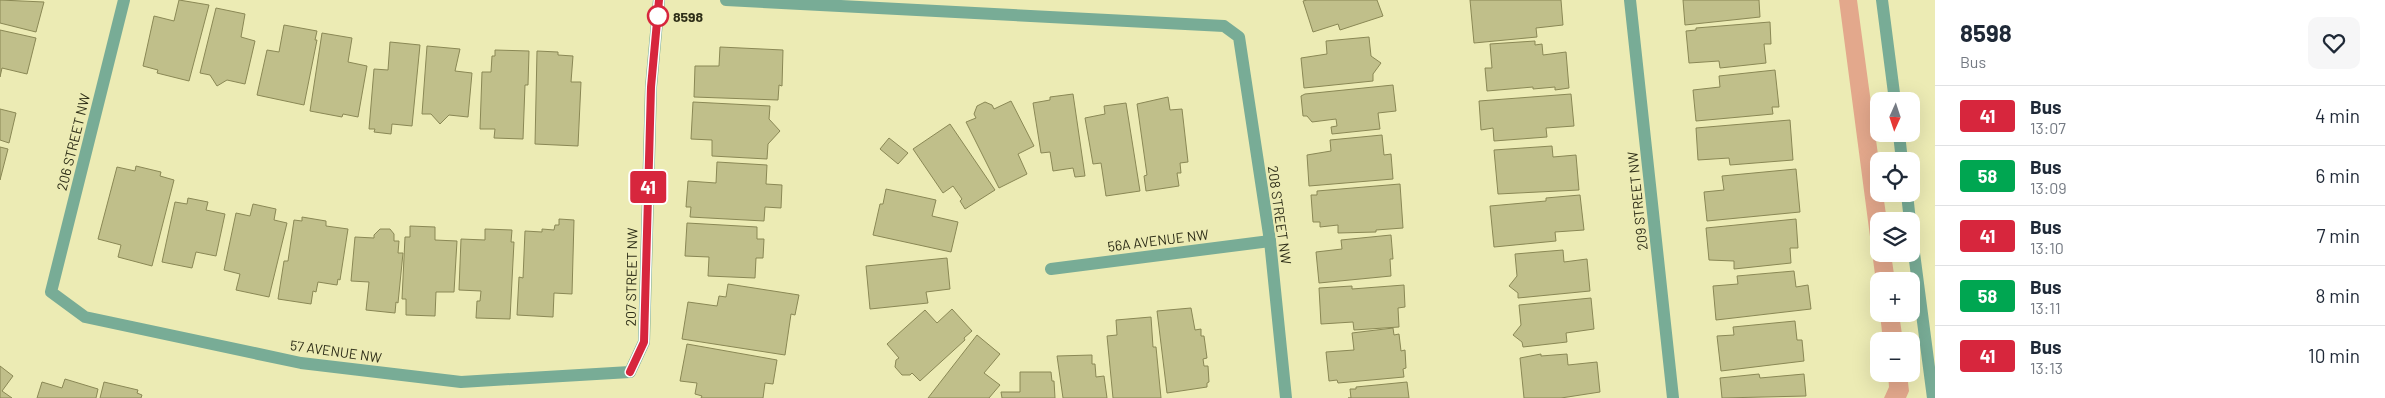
<!DOCTYPE html>
<html lang="en">
<head>
<meta charset="utf-8">
<style>
  :root { --surface:#fff; --page:#f6f6f7; --text:#1f2937; --muted:#747a83; --line:#e0e1e3 }
  body { margin:0; font-family:Barlow,sans-serif; background:var(--page); color:var(--text); height:100vh; display:flex; flex-direction:column; font-size:19px; white-space:nowrap }
  * { box-sizing:border-box; margin:0 }
  p { font-size:16px; color:var(--muted) }
  .icon { flex:none; width:28px; height:28px; fill:none; stroke:currentColor; stroke-width:2; stroke-linecap:round; stroke-linejoin:round }
  .map { position:relative; flex:1; overflow:hidden }
  .sheet { display:flex; flex-direction:column; background:var(--surface); width:450px }
  .sheet>* { flex:none }
  .badge { padding:0 10px; border-radius:4px; font-size:18px; line-height:32px }
  .needle { width:32px; rotate:183deg }
  .fabs { position:absolute; left:1870px; top:92px; display:grid; gap:10px }
  .fabs a { display:grid; place-items:center; width:50px; height:50px; border-radius:10px; background:var(--surface); box-shadow:0 5px 20px #0002; font-size:25px }
  .map>.badge { position:absolute; translate:-50% -50%; box-shadow:0 0 0 2px #fff }
  .round { display:grid; place-items:center; flex:none; width:52px; height:52px; border-radius:10px; background:var(--page) }
  .summary { display:flex; align-items:center; justify-content:space-between; height:85px; padding:0 25px }
  h1 { font-size:24px; font-weight:700; line-height:38px }
  ul { padding:0; list-style:none }
  li { display:flex; align-items:center; gap:15px; height:60px; padding:0 25px; border-top:1px solid var(--line) }
  li div { flex:1 }
  li b { display:block; font-size:19px }
  li em { font-style:normal }
  li .badge { min-width:55px; font-weight:700; text-align:center }
  main { display:flex; flex:1; min-height:0 }
  .map>svg:first-child { display:block }
  .green { fill:#e3a88c }
  .building { fill:#c0bf8a; stroke:#8a8855 }
  .lines { fill:none; stroke-linecap:round; stroke-linejoin:round }
  .minor { stroke:#78ac96; stroke-width:12 }
  .tertiary { stroke:#78ac96; stroke-width:12 }
  .line-casing { stroke:#fff; stroke-width:11 }
  .line { stroke:#d7263d; stroke-width:8 }
  .stop-dot { fill:#fff; stroke:#d7263d; stroke-width:2.5 }
  .labels { text-anchor:middle; dominant-baseline:central; stroke-width:4; stroke-linejoin:round; paint-order:stroke }
  .stop-label { font-size:14px; font-weight:bold; fill:#2e2e18; stroke:#ecebb4; text-anchor:start }
  .street-label { font-size:14px; fill:#2e2e18; stroke:#ecebb4 }
</style>
</head>
<body>
<main>
<div class="map">
<svg width="1935" height="398" viewBox="0 0 1935 398">
  <rect width="100%" height="100%" fill="#ecebb4"/>
  <path class="green" d="M1839,0H1857L1879,162V194H1883L1887,221H1879V254H1891L1895,281H1879V305Z
    M1880,314H1899L1903,341H1883Z
    M1888,374H1907L1909,391L1906,398H1884L1889,387Z"/>
  <path class="building" d="M0,0L44,2L36,32L0,23Z
    M179,0L209,5L189,81L157,73L158,70L143,66L154,16L174,21Z
    M1307,0H1377L1383,16L1340,30L1338,24L1313,32L1303,1Z
    M1470,0H1561L1563,25L1536,28L1537,37L1474,43Z
    M1683,0H1759L1760,17L1685,25Z
    M216,8L245,14L241,37L255,41L245,84L227,80L217,86L210,75L200,73Z
    M1770,22L1771,44H1764L1766,63L1720,68L1719,61L1689,63L1686,31L1696,30V28Z
    M284,25L317,31L315,40H317L304,105L257,95L267,50L279,52Z
    M0,30L36,38L27,74L2,68L0,77Z
    M322,33L352,38L348,62L367,66L358,117L343,114L342,117L310,111Z
    M1369,37L1371,56L1381,63L1373,74V81L1304,88L1301,58L1327,54L1326,41Z
    M1535,41V45L1542,44L1543,55L1566,52L1569,88L1555,90V87L1533,89V87L1487,91L1485,68H1492L1490,44Z
    M390,42L420,45L412,126L392,124L391,134L374,132L375,129H369L374,69L388,70Z
    M427,46L460,49L455,71L472,73L468,117L449,115L440,124L431,114H422Z
    M720,47L783,50L782,86L779,85L778,100L694,97L695,66H719Z
    M495,50L529,51L528,85H525L523,139L494,138L495,129H480L482,72H491L492,56H495Z
    M537,51L558,52V55L573,56L571,82H581L578,146L535,144Z
    M1775,70L1779,107H1772L1773,114L1696,121L1693,90L1720,87L1719,76Z
    M1393,85L1396,111L1378,113L1380,129L1332,134L1331,127L1337,126L1336,119L1312,122L1307,116H1303L1301,96L1305,94Z
    M1073,94L1085,176L1075,177L1073,168L1053,171L1050,152L1041,153L1033,103L1050,100V97Z
    M1571,94L1574,126L1546,128L1547,137L1494,141L1493,128L1481,130L1479,101Z
    M1168,97L1170,110L1182,109L1188,162L1180,163L1181,173H1177L1179,186L1146,191L1144,176L1147,175L1137,104Z
    M1011,101L1034,146L1018,154L1027,174L999,188L966,122L976,118L974,114L977,106L985,102L992,105L994,109Z
    M693,102L770,106L769,119L780,131L768,144L767,159L712,156V140L691,139Z
    M1126,103L1140,191L1106,196L1101,163L1093,164L1085,118L1105,114L1104,106Z
    M0,109L16,113L9,143L0,140Z
    M1790,120L1793,160L1730,165L1729,158L1698,160L1696,128Z
    M950,124L995,190L965,209L960,201L962,199L953,186L943,193L913,149Z
    M1382,135L1384,155L1391,154L1393,179L1309,186L1307,155L1331,151L1330,140Z
    M889,138L908,153L898,164L880,149Z
    M1552,146L1553,157L1576,155L1579,190L1498,194L1494,150Z
    M0,147L8,149L0,180Z
    M717,162L767,165L766,184L782,185L781,208L765,207L764,221L690,217L691,207H686L688,181L716,183Z
    M136,166L161,172L160,176L174,180L152,266L118,257L121,245L98,239L117,167L135,171Z
    M1796,169L1800,212L1707,221L1704,192L1724,190L1722,176Z
    M1400,184L1403,228L1376,230V232L1338,233V225L1320,227V222H1313L1311,195H1317V191Z
    M886,189L936,200L932,216L958,222L951,252L873,235L880,204H883Z
    M1580,195L1584,230L1555,232L1556,241L1494,247L1490,206L1546,201V198Z
    M188,198L208,202L206,210L225,214L216,256L196,252L192,268L162,262L175,202L187,204Z
    M253,204L276,209L274,220L287,223L269,297L236,290L240,274L224,270L236,213L250,216Z
    M302,217L326,221V226L348,229L340,280L338,279L337,285L318,282L316,292L313,291L311,304L278,299L284,261H288L294,220L302,221Z
    M559,219L574,220L572,294L554,293L553,317L517,315L519,277L523,278L525,231L542,232V229L554,230L555,225H559Z
    M1796,219L1798,248H1790L1791,263L1734,269V261L1709,260L1706,228Z
    M687,223L757,227V239H764L763,258H756L755,278L708,276L709,257L685,256Z
    M410,226L435,227V240L457,241L454,292H436L435,316L406,315V299H402L405,237H410Z
    M380,229H390L394,234V241H399L398,253H403L398,303L396,302L395,313L366,310L369,282L351,281L355,237L374,238V235Z
    M485,229L512,230L511,242H514L510,319L476,318L477,301H480L481,291L459,290L461,239L485,240Z
    M1391,235L1393,259H1390L1391,276L1319,283L1316,252L1342,249L1341,240Z
    M1563,250L1564,262L1587,259L1590,291L1518,298V293L1509,286L1517,276L1515,254Z
    M947,258L950,289L926,292L928,303L870,309L866,266Z
    M1794,271L1796,287L1808,285L1811,309L1716,320L1713,286L1738,284L1737,276Z
    M728,284L799,295L795,315L791,314L785,355L682,339L688,302L717,306L719,296L726,297Z
    M1404,285L1405,307L1398,308L1399,327L1354,330L1353,322L1321,324L1319,288L1352,286V289Z
    M1591,298L1594,329L1566,333L1567,342L1523,347L1522,342L1513,335L1521,325L1519,305Z
    M1191,308L1195,330L1201,329V336H1204L1207,358L1203,359L1204,366H1208L1209,382L1207,383V387L1167,393L1157,311Z
    M952,309L972,331L964,338L965,340L920,381L912,373L910,375H902L895,367L896,360L899,358L887,344L925,310L937,323Z
    M1151,317L1153,347H1156L1161,398H1113L1107,336L1117,335L1116,320Z
    M1795,321L1797,340H1802L1804,361L1721,371L1717,336L1734,335L1733,327Z
    M1393,328L1394,335L1399,334L1401,351L1405,350L1406,368L1403,369L1404,377L1338,383L1337,380L1329,381L1326,352L1354,350L1352,333Z
    M977,335L1000,354L984,373L1000,385L989,398H928Z
    M687,344L777,360L773,384L765,383L763,398H701L702,396L695,394L697,383L680,381Z
    M1541,354V356L1567,354L1568,365L1597,362L1600,392L1561,398H1524L1520,358Z
    M1092,355V364H1095L1096,377L1104,376L1107,398H1063L1057,356Z
    M0,366L13,376L2,391L12,398H0Z
    M1020,372H1051L1052,381H1054L1055,398H1002L1001,392H1020Z
    M1759,374L1760,378L1804,374L1806,396L1722,398L1720,378Z
    M65,379L98,389L96,398H37L42,382L62,388Z
    M104,382L138,390L137,393L142,395L141,398H100Z
    M1407,382L1409,398H1348H1351L1350,389H1356V387Z"/>
  <g class="lines">
    <path class="minor" d="M124,0L51,292L85,317L301,363L461,382L630,372L644,342L651,87L659,0
      M1630,0L1673,398
      M1051,269L1270,241"/>
    <path class="tertiary" d="M726,0L1224,26L1239,37L1270,241L1286,398
      M1882,0L1895,101
      M1899,134L1902,161
      M1907,194L1910,221
      M1911,230L1933,398"/>
  </g>
  <g class="lines">
    <defs>
      <path id="line" d="M630,372L644,342L651,87L659,0"/>
    </defs>
    <use href="#line" class="line-casing"/>
    <use href="#line" class="line"/>
  </g>
  <circle class="stop-dot" cx="658" cy="16" r="10"/>
  <g class="labels">
    <g class="stop-label">
      <text x="673" y="16">8598</text>
    </g>
    <g class="street-label">
      <text transform="translate(73 142) rotate(-76)">206 STREET NW</text>
      <text transform="translate(1637 201) rotate(-96)">209 STREET NW</text>
      <text transform="translate(1280 215) rotate(82)">208 STREET NW</text>
      <text transform="translate(1158 240) rotate(-7)">56A AVENUE NW</text>
      <text transform="translate(631 277) rotate(-89)">207 STREET NW</text>
      <text transform="translate(336 351) rotate(8)">57 AVENUE NW</text>
    </g>
  </g>
</svg>
<div class="fabs">
<a><svg class="needle" viewBox="-14 -14 28 28"><path d="M0-13l5 13h-10z" fill="#e53935"/><path d="M0 13l5-13h-10z" fill="#747a83"/></svg></a>
<a><svg class="icon" aria-label="locate" viewBox="0 0 24 24"><circle cx="12" cy="12" r="6"/><path d="M12 2v4M12 18v4M2 12h4M18 12h4"/></svg></a>
<a><svg class="icon" aria-label="layers" viewBox="0 0 24 24"><path d="M12 4l9 5-9 5-9-5zM3 14l9 5 9-5"/></svg></a>
<a>+</a>
<a>−</a>
</div>
<b class="badge" style="left:648px;top:187px;background:#d7263d;color:#fff">41</b>
</div>
<section class="sheet">
<div class="summary"><div><h1>8598</h1><p>Bus</p></div><a class="round"><svg class="icon" aria-label="heart" viewBox="0 0 24 24"><path d="M12 20l-8-8c-3-5 5-10 8-4 3-6 11-1 8 4z"/></svg></a></div>
<ul>
<li><span class="badge" style="background:#d7263d;color:#fff">41</span><div><b>Bus</b><p>13:07</p></div><em>4 min</em></li>
<li><span class="badge" style="background:#00a651;color:#fff">58</span><div><b>Bus</b><p>13:09</p></div><em>6 min</em></li>
<li><span class="badge" style="background:#d7263d;color:#fff">41</span><div><b>Bus</b><p>13:10</p></div><em>7 min</em></li>
<li><span class="badge" style="background:#00a651;color:#fff">58</span><div><b>Bus</b><p>13:11</p></div><em>8 min</em></li>
<li><span class="badge" style="background:#d7263d;color:#fff">41</span><div><b>Bus</b><p>13:13</p></div><em>10 min</em></li>
</ul>
</section>
</main>
</body>
</html>
